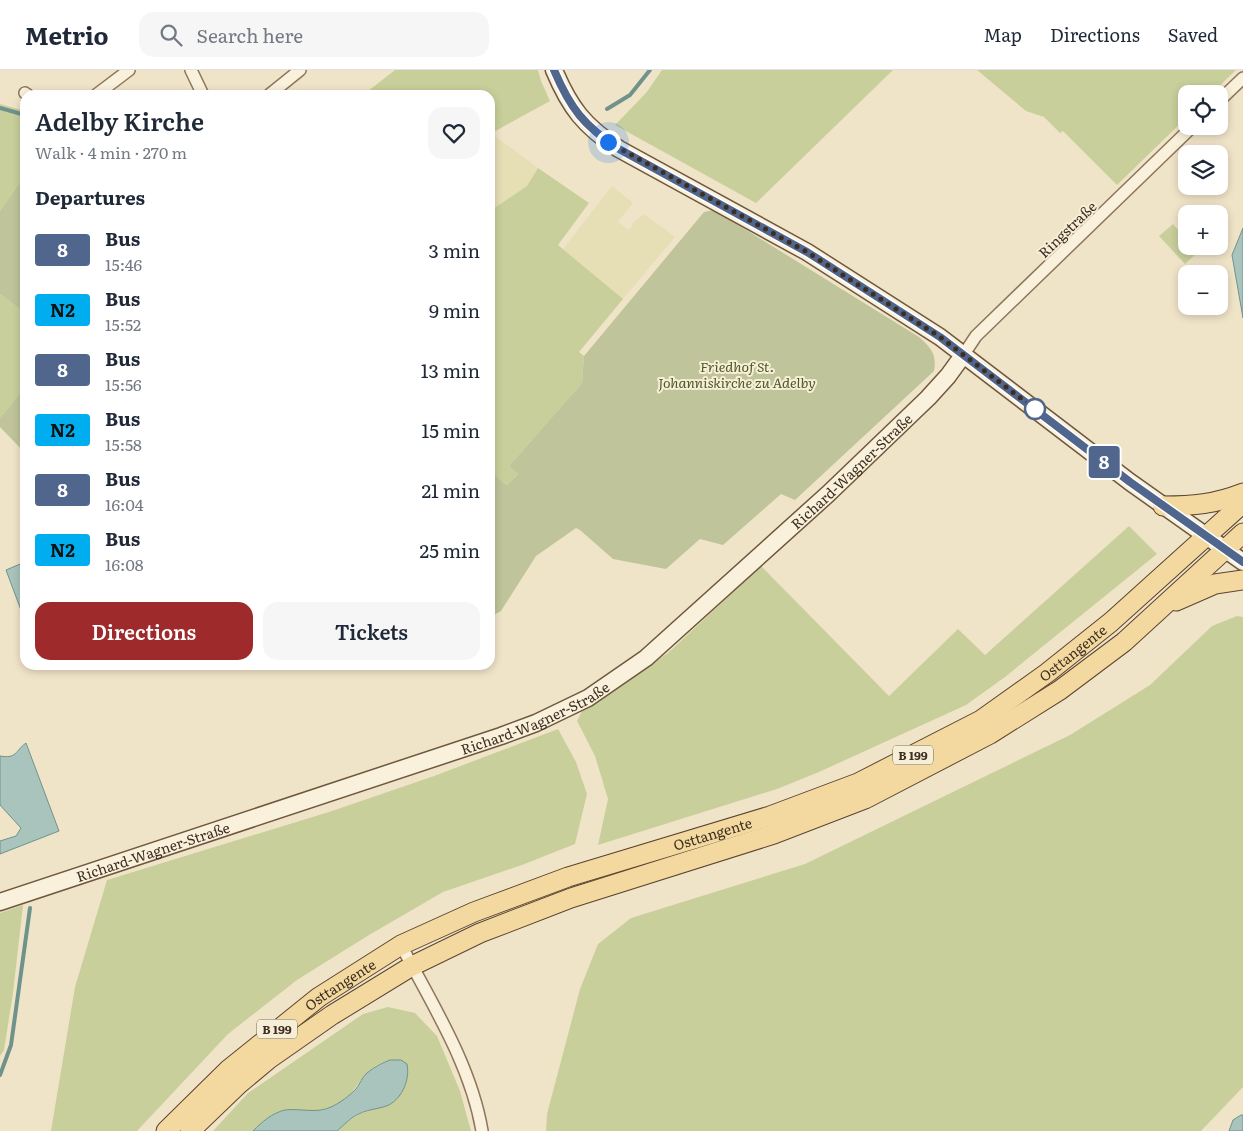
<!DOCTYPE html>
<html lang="en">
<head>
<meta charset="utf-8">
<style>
  :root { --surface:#fff; --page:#f6f6f7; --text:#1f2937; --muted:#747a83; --line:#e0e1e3; --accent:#9e2a2b }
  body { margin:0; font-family:Literata,serif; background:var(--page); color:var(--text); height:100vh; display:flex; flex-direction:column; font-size:19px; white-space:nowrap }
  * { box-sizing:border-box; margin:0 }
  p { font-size:16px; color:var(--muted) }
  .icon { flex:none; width:28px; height:28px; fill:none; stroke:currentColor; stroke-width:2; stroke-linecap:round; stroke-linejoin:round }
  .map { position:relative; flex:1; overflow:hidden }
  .drawer { position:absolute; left:20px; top:20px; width:475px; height:580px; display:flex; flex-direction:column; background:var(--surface); border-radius:15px; box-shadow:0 2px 8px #0003 }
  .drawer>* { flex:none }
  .badge { padding:0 10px; border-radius:4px; font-size:18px; line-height:32px }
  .controls { position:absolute; left:1178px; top:15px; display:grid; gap:10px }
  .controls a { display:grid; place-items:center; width:50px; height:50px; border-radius:10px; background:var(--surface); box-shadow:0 2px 8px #0003; font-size:25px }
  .you { position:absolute; width:25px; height:25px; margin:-12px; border:4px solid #fff; border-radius:50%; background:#1a73e8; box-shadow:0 0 0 8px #1a73e833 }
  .map>.badge { position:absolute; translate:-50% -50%; box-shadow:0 0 0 2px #fff }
  h2 { padding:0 15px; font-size:19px; line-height:45px }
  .round { display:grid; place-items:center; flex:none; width:52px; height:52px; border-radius:15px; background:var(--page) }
  .headline { display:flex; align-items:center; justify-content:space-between; height:85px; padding:0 15px }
  h1 { font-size:24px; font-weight:600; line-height:38px }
  .action { display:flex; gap:10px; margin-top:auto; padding:10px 15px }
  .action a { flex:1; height:58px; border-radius:15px; background:var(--accent); color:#fff; font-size:20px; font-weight:600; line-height:58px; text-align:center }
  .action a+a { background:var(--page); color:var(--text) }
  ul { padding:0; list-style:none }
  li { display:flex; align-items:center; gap:15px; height:60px; padding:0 15px }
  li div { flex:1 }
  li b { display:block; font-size:19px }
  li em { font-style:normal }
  li .badge { min-width:55px; font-weight:700; text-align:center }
  header { display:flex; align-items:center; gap:30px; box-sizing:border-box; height:70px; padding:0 25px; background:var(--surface); border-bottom:1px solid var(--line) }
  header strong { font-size:24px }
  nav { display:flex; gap:28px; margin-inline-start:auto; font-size:18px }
  .search { width:350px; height:45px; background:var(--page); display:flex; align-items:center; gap:12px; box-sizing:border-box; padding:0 18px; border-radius:15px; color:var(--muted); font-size:19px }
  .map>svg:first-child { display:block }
  .farmland { fill:#e6deb5 }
  .green { fill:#c9cf9b }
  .cemetery { fill:#bfc49a }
  .water { fill:#a9c4bc; stroke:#6f938a }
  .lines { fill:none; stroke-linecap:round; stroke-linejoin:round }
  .stream { stroke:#6f938a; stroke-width:4 }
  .street-casing { stroke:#8d765c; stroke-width:14 }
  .secondary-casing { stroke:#6f573f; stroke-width:19 }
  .primary-casing { stroke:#5b4430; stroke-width:21 }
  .street { stroke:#faf1dc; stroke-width:11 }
  .secondary { stroke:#faf1dc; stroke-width:16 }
  .primary { stroke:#f3d9a0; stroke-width:19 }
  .line-casing { stroke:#fff; stroke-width:11 }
  .line { stroke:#51668d; stroke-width:8 }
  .walk { stroke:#3d2e20; stroke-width:5; stroke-dasharray:0 9 }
  .stop-dot { fill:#fff; stroke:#51668d; stroke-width:2.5 }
  .labels { text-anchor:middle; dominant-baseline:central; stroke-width:4; stroke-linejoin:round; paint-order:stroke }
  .shield { fill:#f7eed8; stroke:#756857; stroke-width:1 }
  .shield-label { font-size:12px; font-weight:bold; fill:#3d2e20 }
  .street-label { font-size:14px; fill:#3d2e20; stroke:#f7eed8 }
  .park-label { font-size:14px; font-style:italic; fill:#4d5a26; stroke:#f7eed8 }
</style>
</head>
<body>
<header>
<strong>Metrio</strong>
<div class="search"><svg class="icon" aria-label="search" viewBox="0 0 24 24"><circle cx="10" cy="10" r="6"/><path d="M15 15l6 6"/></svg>Search here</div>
<nav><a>Map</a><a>Directions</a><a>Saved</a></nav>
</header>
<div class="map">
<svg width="1243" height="1061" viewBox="0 0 1243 1061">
  <rect width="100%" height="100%" fill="#f0e4c8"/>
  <path class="farmland" d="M491,63L538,98L527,116L490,141Z
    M612,116L633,133L618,152L629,160L635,151L644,144L675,167L623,229L563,179Z"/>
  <path class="green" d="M395,0H538L541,11L550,31L490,64V25H363Z
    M662,0H893L756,133L615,55L646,23Z
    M977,0H1236L1211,24H1186V48L1117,115L1063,61L1060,63L1044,47L1026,41Z
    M0,34L25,41V105L0,141Z
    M538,98L589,133L558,175L623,229L579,282L584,286L582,313L509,396L518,404L507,415L490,401V141L527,116Z
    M1173,154L1186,169V176H1193L1198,182L1185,194L1159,166Z
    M0,224L25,243V317L0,348Z
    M1129,456L1157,484L1005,607L966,635L819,702L777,719L598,775L608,729L595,686L577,651L583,639L668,583L761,496L889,626L958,559L985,585Z
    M1237,546L1243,547V1017L1201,1061H546L547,1044L580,919L598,874L631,848L805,794L1070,665L1150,615L1212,556Z
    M558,659L576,692L587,724L575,774L522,795L443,822L369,865L297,910L228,964L137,1061H51L75,917L107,810L332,741L434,706Z
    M23,835L13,923L4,980L0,986V843Z
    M388,937L415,943L437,966L460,1021L471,1061H337C355,1043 366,1042 389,1034L408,1002L407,994C394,985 377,993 366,1004C358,1012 354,1023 344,1030C331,1039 316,1042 300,1041C296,1041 290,1039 285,1040C272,1043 262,1052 253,1061H213L248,1023L363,944Z"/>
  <path class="cemetery" d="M25,105V243L0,224V141Z
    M714,140L919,267C931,278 937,284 934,301L795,430L781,424L723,475L700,469L666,499L613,489L580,460L576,458L536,486L501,541L490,547V401L507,415L518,404L509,396L582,313L584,286L704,142Z
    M25,317V383L0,357V348Z"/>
  <path class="water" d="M1243,158V248L1232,185Z
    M25,492V539L21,540L6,500Z
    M26,673L59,761L0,784V771L16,766L21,758L0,735V686C17,689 15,681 26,673Z
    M390,990H401L407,994C410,1009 403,1027 389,1035C380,1039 368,1039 359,1044C351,1047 344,1055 337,1061H253C262,1052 272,1043 285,1040C301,1038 316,1044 331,1037C340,1033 349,1026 356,1019C360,1014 362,1007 367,1003C374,997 382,993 390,990Z
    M1241,1045H1243V1061H1229L1233,1050Z"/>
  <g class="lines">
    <path class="stream" d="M0,38L25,45
      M607,39L630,25L650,0
      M0,1005L11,975L30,838"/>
    <defs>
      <path id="street" d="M191,0L203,25
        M25,23L28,25
        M96,25L129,0
        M269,25L300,0
        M1219,31L1243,8
        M964,284L976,266L1193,56
        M401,875C432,934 471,995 482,1061"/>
      <g id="secondary">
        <path d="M554,0C570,38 584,56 619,79L807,182L940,267L1130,412L1243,492"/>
        <path id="s1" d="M0,832L501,666L536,653L588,628L646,588L828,424L928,328L948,306L964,284"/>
      </g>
      <g id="primary">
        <path d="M1163,436C1193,436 1215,434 1243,423"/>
        <path d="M1176,531L1215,514L1243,510"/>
        <path id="s2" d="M166,1061L228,1000L319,927L401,875L474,842L568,807L770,746L858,713L981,650L1047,603L1111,552L1243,433"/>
        <path d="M190,1061L239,1014L269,989L332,945L412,896L480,863L571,828L774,764L865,729L990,664L1060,620L1124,572L1243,463"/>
      </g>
    </defs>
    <use href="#street" class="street-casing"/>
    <use href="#secondary" class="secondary-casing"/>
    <use href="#primary" class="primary-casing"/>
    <use href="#street" class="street"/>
    <use href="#secondary" class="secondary"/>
    <use href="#primary" class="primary"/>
  </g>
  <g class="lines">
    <defs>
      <path id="line" d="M554,0C570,38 584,56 619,79L807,182L940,267L1130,412L1243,492"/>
    </defs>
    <use href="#line" class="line-casing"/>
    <use href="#line" class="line"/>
    <path class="walk" d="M608,72L807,182L940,267L1035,339"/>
  </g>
  <circle class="stop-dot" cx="1035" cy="339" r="10"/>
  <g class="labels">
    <g class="shield">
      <rect x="893" y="675.5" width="40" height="19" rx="4"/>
      <rect x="257" y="949.5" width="40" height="19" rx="4"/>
    </g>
    <g class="shield-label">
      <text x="913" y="685">B 199</text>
      <text x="277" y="959">B 199</text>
    </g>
    <g class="street-label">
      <text transform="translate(1067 159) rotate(-44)">Ringstraße</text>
      <text stroke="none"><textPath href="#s1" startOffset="971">Richard-Wagner-Straße</textPath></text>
      <text stroke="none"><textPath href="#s2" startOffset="1038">Osttangente</textPath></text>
      <text stroke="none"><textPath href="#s1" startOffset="566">Richard-Wagner-Straße</textPath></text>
      <text stroke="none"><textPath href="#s2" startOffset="632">Osttangente</textPath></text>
      <text stroke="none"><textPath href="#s1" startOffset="161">Richard-Wagner-Straße</textPath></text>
      <text stroke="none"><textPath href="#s2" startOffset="228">Osttangente</textPath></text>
    </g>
    <g class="park-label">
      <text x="737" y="296">Friedhof St.<tspan x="737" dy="16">Johanniskirche zu Adelby</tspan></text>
    </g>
  </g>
</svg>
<div class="controls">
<a><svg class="icon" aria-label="locate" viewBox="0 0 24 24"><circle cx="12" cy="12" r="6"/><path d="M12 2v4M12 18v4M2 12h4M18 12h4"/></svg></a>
<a><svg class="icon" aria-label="layers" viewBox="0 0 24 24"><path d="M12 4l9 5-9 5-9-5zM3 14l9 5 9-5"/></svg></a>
<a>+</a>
<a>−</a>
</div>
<div class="you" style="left:608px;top:72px"></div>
<b class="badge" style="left:1104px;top:392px;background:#51668d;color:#fff">8</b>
<section class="drawer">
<div class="headline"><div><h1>Adelby Kirche</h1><p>Walk · 4 min · 270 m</p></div><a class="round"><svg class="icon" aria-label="heart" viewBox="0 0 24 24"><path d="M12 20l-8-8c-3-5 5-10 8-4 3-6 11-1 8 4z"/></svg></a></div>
<h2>Departures</h2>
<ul>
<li><span class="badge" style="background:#51668d;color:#fff">8</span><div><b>Bus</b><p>15:46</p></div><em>3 min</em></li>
<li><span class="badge" style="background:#00aeef;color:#111">N2</span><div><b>Bus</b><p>15:52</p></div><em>9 min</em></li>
<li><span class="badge" style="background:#51668d;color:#fff">8</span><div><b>Bus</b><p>15:56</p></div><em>13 min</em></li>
<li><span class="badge" style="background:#00aeef;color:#111">N2</span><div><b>Bus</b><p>15:58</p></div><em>15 min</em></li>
<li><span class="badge" style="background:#51668d;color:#fff">8</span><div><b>Bus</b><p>16:04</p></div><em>21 min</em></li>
<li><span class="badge" style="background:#00aeef;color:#111">N2</span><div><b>Bus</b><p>16:08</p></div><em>25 min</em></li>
</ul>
<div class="action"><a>Directions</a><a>Tickets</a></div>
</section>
</div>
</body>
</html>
